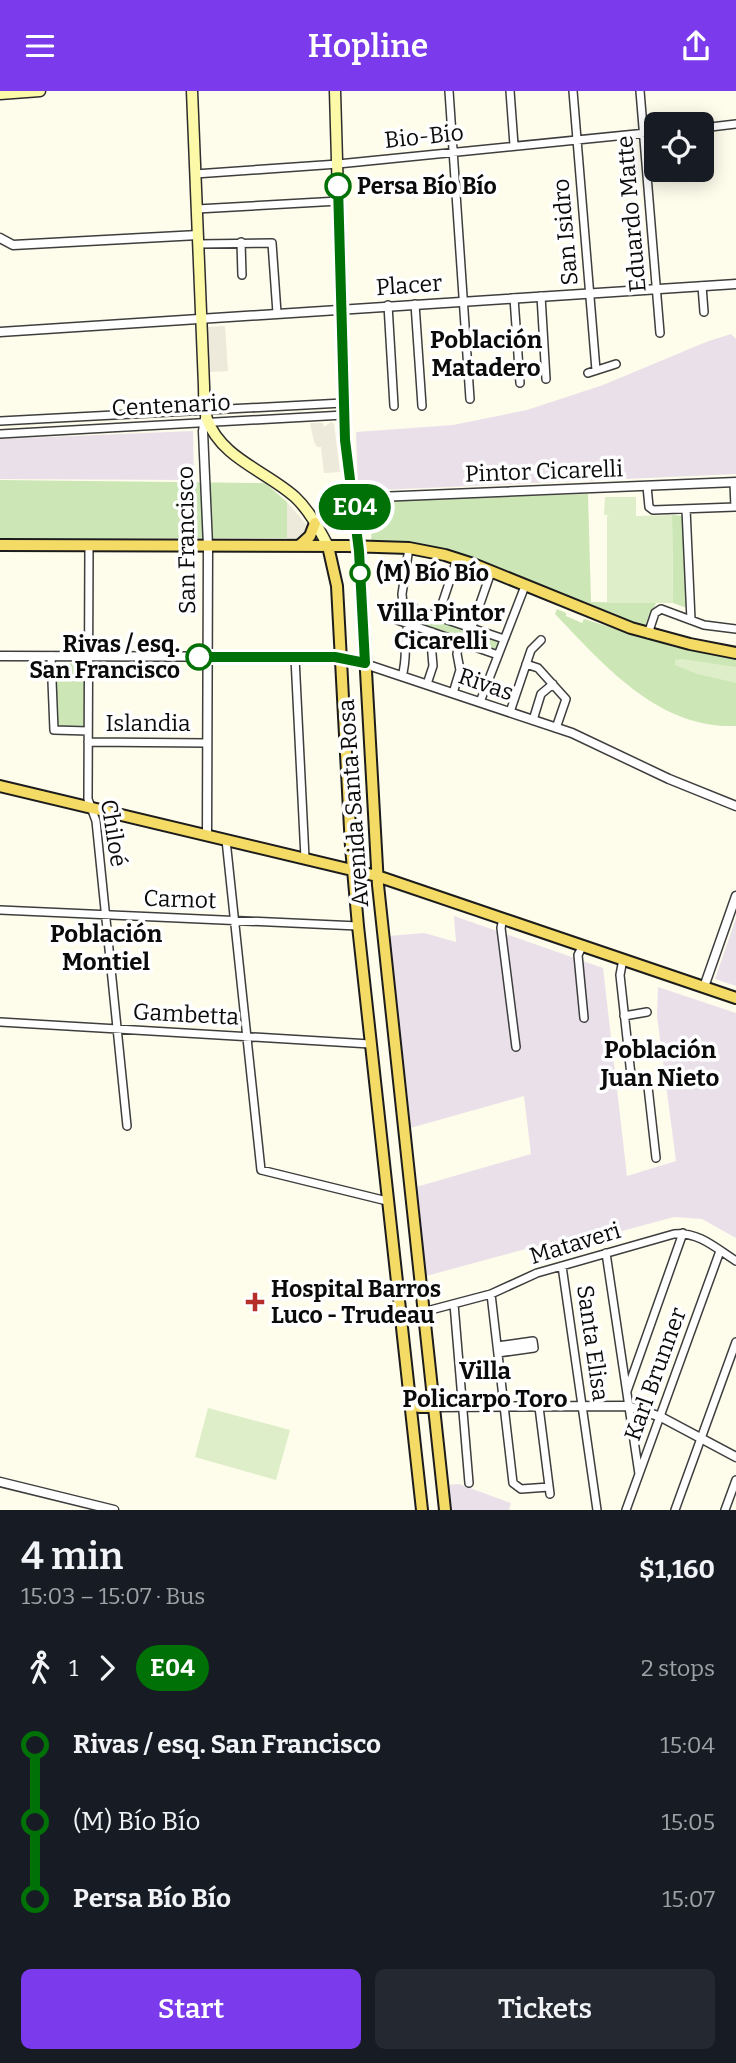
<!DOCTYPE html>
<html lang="en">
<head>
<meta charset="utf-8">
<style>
  :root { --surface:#171b24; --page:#242831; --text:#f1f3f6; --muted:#9ea1a6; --accent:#7c3aed }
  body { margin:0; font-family:Bitter,serif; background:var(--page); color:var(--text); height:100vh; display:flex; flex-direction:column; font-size:26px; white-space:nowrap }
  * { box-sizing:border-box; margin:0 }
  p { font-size:23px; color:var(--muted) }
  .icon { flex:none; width:38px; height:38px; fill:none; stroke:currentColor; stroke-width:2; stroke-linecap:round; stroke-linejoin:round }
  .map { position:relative; height:1419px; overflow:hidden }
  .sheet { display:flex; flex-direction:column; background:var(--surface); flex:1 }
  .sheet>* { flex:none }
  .badge { padding:0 14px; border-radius:23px; font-size:24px; line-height:46px }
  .fabs { position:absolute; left:644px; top:21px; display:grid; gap:14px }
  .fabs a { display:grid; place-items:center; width:70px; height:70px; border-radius:10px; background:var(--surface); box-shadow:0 4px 18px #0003; font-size:35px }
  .map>.badge { position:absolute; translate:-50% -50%; box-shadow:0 0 0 4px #fff }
  .legs { display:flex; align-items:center; gap:10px; height:77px; padding:0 21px; font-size:23px }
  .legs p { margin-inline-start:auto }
  .summary { display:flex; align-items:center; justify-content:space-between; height:119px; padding:0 21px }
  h1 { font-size:38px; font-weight:600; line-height:52px }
  .primary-button { display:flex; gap:14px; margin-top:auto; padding:14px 21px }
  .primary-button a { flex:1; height:80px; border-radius:10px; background:var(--accent); color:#fff; font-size:28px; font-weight:600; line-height:80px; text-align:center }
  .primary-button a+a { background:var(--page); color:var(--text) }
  ul { padding:0 21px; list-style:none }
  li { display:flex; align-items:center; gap:24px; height:77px; font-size:26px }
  li i { display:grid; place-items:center; width:10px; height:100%; margin:0 9px; background:currentColor }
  li i::after { content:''; width:18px; height:18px; margin:-9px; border:5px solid; border-radius:50%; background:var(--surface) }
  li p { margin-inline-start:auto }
  li:first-child i { background:linear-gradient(#0000 50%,currentColor 0) }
  li:last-child i { background:linear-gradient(currentColor 50%,#0000 0) }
  header { display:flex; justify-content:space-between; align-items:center; height:91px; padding:0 21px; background:var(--accent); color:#fff; font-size:32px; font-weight:600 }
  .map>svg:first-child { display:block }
  .industrial { fill:#eae0ea }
  .green { fill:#cce6b6 }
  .pitch { fill:#deeec8 }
  .plaza { fill:#ede9db }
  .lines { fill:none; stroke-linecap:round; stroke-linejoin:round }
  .minor-casing { stroke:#3e3e3e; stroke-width:10 }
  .tertiary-casing { stroke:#3e3e3e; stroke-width:11 }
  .secondary-casing { stroke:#2d2d2d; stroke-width:13 }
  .primary-casing { stroke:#1c1c1c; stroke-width:14 }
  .minor { stroke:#fff; stroke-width:7 }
  .tertiary { stroke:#fff; stroke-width:8 }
  .secondary { stroke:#fcf9a8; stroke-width:10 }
  .primary { stroke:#f3db66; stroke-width:10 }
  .line-1-casing { stroke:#fff; stroke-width:16 }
  .line-1 { stroke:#007106; stroke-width:10 }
  .stop-1-dot { fill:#fff; stroke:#007106; stroke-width:3.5 }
  .poi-dot { fill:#b52e2a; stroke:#fff; stroke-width:2.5 }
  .labels { text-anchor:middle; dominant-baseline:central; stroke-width:7; stroke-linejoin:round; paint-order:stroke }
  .street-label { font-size:23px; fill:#0b0b0b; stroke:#fff }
  .stop-label { font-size:23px; font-weight:bold; fill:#0b0b0b; stroke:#fff; text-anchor:start }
  .poi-label { font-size:23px; font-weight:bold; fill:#0b0b0b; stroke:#fff; text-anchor:start }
  .neighbourhood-label { font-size:24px; font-weight:bold; fill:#0b0b0b; stroke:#fff }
</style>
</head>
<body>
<header><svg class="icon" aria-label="menu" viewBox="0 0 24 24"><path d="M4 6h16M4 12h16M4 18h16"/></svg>Hopline<svg class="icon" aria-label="share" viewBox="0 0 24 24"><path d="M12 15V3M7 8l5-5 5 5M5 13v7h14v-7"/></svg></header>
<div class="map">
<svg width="736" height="1419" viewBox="0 0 736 1419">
  <rect width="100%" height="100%" fill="#fefceb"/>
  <path class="industrial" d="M731,243L736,248V383L358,400L356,341L453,334L527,319L603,294L706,251Z
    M193,340L194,389L0,388V348Z
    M454,825L603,877L627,1085L676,1070L657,925L658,896L736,922V1147L702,1128L674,1126L555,1158L552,1151L426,1185L416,1096L531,1063L524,1005L410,1037V1025L389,845L424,842L456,851Z
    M736,827V895L715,888Z
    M459,1393L511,1412L509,1419H452L448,1394Z"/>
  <path class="green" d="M0,389L265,392L287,411V447H0Z
    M588,403L591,511L656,512L646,536L615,527L450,458L371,450L374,410Z
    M672,424L684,425L687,517L673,512Z
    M404,515L499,548L495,562L399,529Z
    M557,518L566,522V525L582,532L584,528L674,556L736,567V635C658,638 604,574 555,523Z
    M86,572L85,637L57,636L55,573Z"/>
  <path class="pitch" d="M605,406H636V425L672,424L673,512H607V425L609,424H604Z
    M682,568L736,576V592L697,583L675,574V569Z
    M208,1317L290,1339L276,1389L195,1366Z"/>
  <path class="plaza" d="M225,235L228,280L209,281L207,236Z
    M331,331L334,333L340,381L324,382L321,356H317L314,351L310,332H323L324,336Z
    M287,411L307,434L301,450L287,451Z"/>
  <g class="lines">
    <defs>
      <path id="minor" d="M449,0L470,308
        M510,0L514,54
        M573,0L596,279
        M640,0L660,242
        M702,37L736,33
        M195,83L338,73L656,41
        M197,118L339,110
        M241,151L242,184
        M198,153L272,152L277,222
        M702,195L704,221
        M541,205L546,288
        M514,207L520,292
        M415,213L422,315
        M388,214L394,315
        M588,282L616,273
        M0,330L343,312
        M0,343L344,324
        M647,395L649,416L653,419L735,416L734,392
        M686,418L691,529
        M89,455L88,708L96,730L127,1035
        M409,457L402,503L403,514L397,529L498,564
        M403,514L504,548
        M438,525L457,468
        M648,543L655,522L661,518L704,534L736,538
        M466,553L491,481
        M51,565L54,639L88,640
        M295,567L305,767
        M526,573L538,577L566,608L556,637
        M402,585C408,567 403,550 408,533
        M427,593L433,575L431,551L432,541
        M453,602L460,579L457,563L459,550
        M480,611L525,495
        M510,621L531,559L541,549
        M533,629L541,603L553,593
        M88,651L207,652
        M226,749L261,1079L387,1110
        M0,819L358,835
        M503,827L501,837L516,956
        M583,854L578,864L584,927
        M623,868L620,884L631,984H645L647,987L656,1067
        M624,925L647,921
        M0,931L370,953
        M606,1162L639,1383
        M562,1175L597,1419
        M491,1203L513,1392L521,1398L549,1396
        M454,1213L469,1392
        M423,1221L491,1203L537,1182L674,1143C698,1140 717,1158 736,1170
        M497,1255L533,1250L534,1257L498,1262
        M627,1300L683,1142
        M539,1316L550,1403
        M626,1419L720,1160
        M675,1419L736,1251
        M725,1419L736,1389"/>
      <path id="tertiary" d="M0,147L13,154L198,144
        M0,241L736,193
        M206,321L203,340L208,455L207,744
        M354,407L736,391
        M0,565L335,566L353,569L572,642L669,688L736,715
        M704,896L736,805
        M434,1316L628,1315L661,1326L736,1366
        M0,1391L114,1419"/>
      <path id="secondary" d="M192,0L204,295C204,306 204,317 207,328C221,367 266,380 295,406C309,419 319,438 328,455
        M335,0L345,349L359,455
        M0,3L40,0"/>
      <path id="primary" d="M0,454L347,455L409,457L445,464L473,473L631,537L690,553L736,562
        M299,455L310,445L315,432
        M328,455L337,495L351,756L358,835L422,1419
        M359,455L378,794L445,1419
        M0,695L377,785L736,907
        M410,1304L419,1316H434"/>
    </defs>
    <use href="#minor" class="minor-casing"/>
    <use href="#tertiary" class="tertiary-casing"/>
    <use href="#secondary" class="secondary-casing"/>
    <use href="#primary" class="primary-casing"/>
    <use href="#minor" class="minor"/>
    <use href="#tertiary" class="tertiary"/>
    <use href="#secondary" class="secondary"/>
    <use href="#primary" class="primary"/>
  </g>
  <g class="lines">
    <defs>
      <path id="line-1" d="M199,566H335L365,572L359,460L345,349L338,95"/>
    </defs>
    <use href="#line-1" class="line-1-casing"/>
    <use href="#line-1" class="line-1"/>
  </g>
  <g class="stop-1-dot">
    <circle cx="338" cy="95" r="12"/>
    <circle cx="360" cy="482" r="9"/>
    <circle cx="199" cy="566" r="12"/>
  </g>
  <path class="poi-dot" d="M251.5 1200.5h7v7h7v7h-7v7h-7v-7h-7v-7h7z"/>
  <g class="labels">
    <g class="street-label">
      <text transform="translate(424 45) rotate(-6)">Bio-Bio</text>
      <text transform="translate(631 123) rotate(-95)">Eduardo Matte</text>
      <text transform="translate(565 141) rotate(-95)">San Isidro</text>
      <text transform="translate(409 194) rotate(-4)">Placer</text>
      <text transform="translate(171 314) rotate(-3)">Centenario</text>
      <text transform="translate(544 380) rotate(-2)">Pintor Cicarelli</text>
      <text transform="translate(186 449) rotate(-91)">San Francisco</text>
      <text transform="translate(486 593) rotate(19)">Rivas</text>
      <text x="148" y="632">Islandia</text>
      <text transform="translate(353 712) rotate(-94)">Avenida Santa Rosa</text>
      <text transform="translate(114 742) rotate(81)">Chiloé</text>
      <text transform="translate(180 808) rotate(2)">Carnot</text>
      <text transform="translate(186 923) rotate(3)">Gambetta</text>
      <text transform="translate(575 1152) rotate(-17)">Mataveri</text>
      <text transform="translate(593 1252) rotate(82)">Santa Elisa</text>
      <text transform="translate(655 1283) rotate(-70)">Karl Brunner</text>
    </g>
    <g class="stop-label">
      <text x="357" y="95">Persa Bío Bío</text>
      <text x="376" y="482">(M) Bío Bío</text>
      <text x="180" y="553" text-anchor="end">Rivas / esq.<tspan x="180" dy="26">San Francisco</tspan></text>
    </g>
    <g class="poi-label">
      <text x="271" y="1198">Hospital Barros<tspan x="271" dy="26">Luco - Trudeau</tspan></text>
    </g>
    <g class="neighbourhood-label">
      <text x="486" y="249">Población<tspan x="486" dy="28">Matadero</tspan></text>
      <text x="441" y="522">Villa Pintor<tspan x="441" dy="28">Cicarelli</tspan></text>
      <text x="106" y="843">Población<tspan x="106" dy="28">Montiel</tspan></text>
      <text x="660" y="959">Población<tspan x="660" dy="28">Juan Nieto</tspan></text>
      <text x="485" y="1280">Villa<tspan x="485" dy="28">Policarpo Toro</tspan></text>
    </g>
  </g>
</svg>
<div class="fabs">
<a><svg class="icon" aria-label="locate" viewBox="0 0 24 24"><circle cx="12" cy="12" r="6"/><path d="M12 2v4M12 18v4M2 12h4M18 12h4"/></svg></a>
</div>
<b class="badge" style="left:355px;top:416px;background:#007106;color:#fff">E04</b>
</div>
<section class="sheet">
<div class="summary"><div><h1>4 min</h1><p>15:03 – 15:07 · Bus</p></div><b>$1,160</b></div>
<div class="legs"><svg class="icon" aria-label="walk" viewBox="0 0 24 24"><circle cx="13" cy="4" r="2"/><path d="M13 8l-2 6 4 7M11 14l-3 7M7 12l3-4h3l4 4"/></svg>1<svg class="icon" aria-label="forward" viewBox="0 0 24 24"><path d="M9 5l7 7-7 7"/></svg><b class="badge" style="background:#007106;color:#fff">E04</b><p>2 stops</p></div>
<ul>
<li><i style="color:#007106"></i><b>Rivas / esq. San Francisco</b><p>15:04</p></li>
<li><i style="color:#007106"></i><span>(M) Bío Bío</span><p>15:05</p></li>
<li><i style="color:#007106"></i><b>Persa Bío Bío</b><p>15:07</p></li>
</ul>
<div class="primary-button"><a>Start</a><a>Tickets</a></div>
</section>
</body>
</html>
